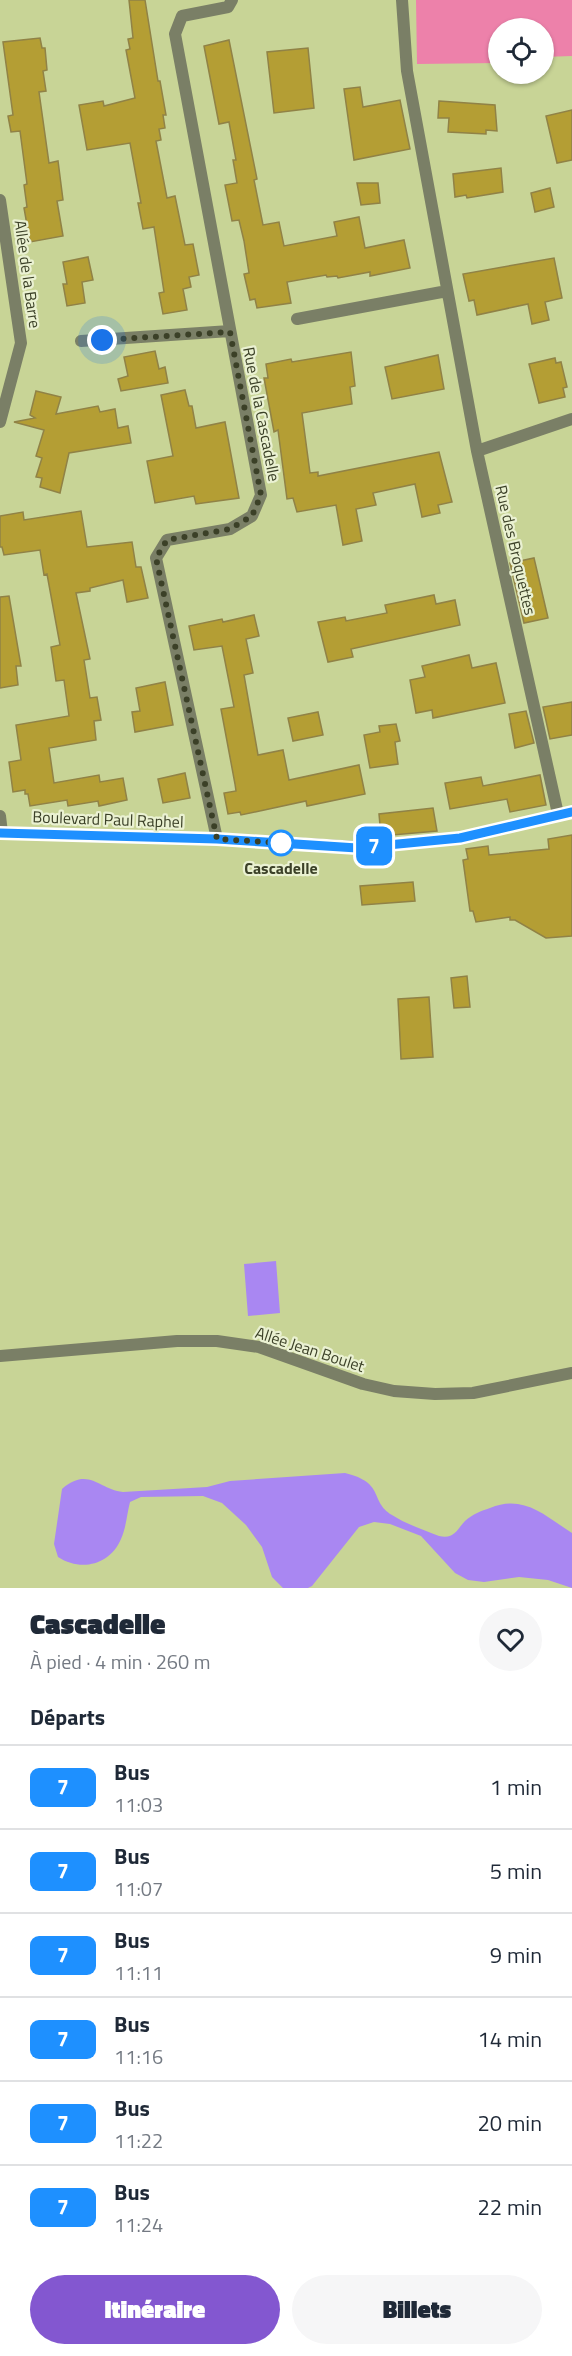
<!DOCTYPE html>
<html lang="fr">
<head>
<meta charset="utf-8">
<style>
  :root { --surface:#fff; --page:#f6f6f7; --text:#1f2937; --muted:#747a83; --line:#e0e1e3; --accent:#8357d0 }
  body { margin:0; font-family:"Titillium Web",sans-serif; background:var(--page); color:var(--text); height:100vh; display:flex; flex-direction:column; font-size:22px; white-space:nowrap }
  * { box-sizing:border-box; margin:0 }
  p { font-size:20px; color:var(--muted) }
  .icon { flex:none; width:33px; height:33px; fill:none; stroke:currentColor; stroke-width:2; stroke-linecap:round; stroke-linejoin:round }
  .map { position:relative; height:1588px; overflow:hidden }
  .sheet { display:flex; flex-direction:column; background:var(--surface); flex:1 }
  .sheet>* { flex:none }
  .badge { padding:0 12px; border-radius:9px; font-size:21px; line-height:39px }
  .tools { position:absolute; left:488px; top:18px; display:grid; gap:12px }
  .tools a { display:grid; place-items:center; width:66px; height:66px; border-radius:50%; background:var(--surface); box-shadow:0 2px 4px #0004; font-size:30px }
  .you { position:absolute; width:30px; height:30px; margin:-15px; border:4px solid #fff; border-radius:50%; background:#1a73e8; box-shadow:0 0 0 9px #1a73e833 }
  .map>.badge { position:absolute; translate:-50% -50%; box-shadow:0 0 0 3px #fff }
  h2 { padding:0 30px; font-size:22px; line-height:54px }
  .round { display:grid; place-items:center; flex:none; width:63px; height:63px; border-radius:32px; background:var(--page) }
  .head { display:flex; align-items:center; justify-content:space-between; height:102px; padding:0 30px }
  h1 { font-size:28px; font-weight:800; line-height:45px }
  .button { display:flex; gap:12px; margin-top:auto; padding:12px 30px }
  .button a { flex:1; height:69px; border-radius:36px; background:var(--accent); color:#fff; font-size:24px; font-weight:800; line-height:69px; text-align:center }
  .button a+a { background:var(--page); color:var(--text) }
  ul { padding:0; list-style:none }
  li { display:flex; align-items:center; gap:18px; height:84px; padding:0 30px; border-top:2px solid var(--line) }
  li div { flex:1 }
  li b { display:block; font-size:22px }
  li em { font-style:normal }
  li .badge { min-width:66px; font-weight:700; text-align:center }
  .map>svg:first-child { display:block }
  .green { fill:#ed81aa }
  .water { fill:#a987f2 }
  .building { fill:#b49e34; stroke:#908246; stroke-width:1.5 }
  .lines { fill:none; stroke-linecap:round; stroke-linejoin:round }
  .minor { stroke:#7a7f66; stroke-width:12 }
  .line-casing { stroke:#fff; stroke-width:14 }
  .line { stroke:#1e90ff; stroke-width:9 }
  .walk { stroke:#3b4027; stroke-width:6; stroke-dasharray:0 10.8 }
  .stop-dot { fill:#fff; stroke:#1e90ff; stroke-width:3 }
  .labels { text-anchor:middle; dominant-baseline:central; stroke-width:4.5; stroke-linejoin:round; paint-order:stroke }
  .street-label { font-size:16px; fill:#3b4027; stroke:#eaf1d2 }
  .stop-label { font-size:16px; font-weight:bold; fill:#3b4027; stroke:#eaf1d2 }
</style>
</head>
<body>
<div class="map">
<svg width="572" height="1588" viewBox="0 0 572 1588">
  <rect width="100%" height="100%" fill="#c8d496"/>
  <path class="green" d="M416,0H572V56L543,57V28H498V63L417,64Z"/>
  <path class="water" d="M276,1261L280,1313L248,1316L244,1264Z
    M345,1473C386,1483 369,1501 392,1515C406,1524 424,1530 439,1536C454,1539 456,1531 465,1521C473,1514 481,1511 490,1508C524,1494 545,1516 572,1533V1588L548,1580L519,1577L484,1582L468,1580L455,1573L421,1536L390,1524L374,1522L359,1527L312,1586L308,1588H283L272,1577L262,1547L246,1525L222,1503L203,1496L141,1497L130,1502C127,1514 126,1528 121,1539C110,1565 81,1572 58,1557L54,1544L62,1489C89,1466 99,1490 123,1492L207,1487L230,1481Z"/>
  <path class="building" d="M129,0H145L158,81H160L166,115H163L165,128L159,129L161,140L156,141L167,198L175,196L185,245L193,244L199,275L189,277L191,287L183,289L187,310L163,314L159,293L164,292L154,227L143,229L138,203H141L130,143L87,150L79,105L103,101L104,106L135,98L126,50L130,49L128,39L133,38Z
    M40,38L42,48H45L47,70L43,71L46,91L39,92L49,163L58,161L63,200L57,201L63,236L30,242L24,208L27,207L24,185L27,184L20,131L11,132L8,116L13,115L3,42Z
    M229,40L257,179L254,180L263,225L279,222L284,246L337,236L334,222L359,217L365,248L404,240L410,268L370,276V272L338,278L337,276L327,277L326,275L287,282L291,303L257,308L255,299L250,300L244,274L249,273L244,241L239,220L232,221L225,185L237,183L233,160H236L229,122L219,124L204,46Z
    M308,48L314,108L274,113L267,52Z
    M360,87L363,107L400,100L410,149L354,160L344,89Z
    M439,101L495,105L497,131L486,130V134L448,132L449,118H438Z
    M572,110V160L557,163L546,116Z
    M501,168L503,192L467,198L466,195L455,197L453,174Z
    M357,183H378L380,203L361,205Z
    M550,188L554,207L535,212L531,193Z
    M88,257L93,280L82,282L85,303L67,306L63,284H67L63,262Z
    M554,258L562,298L545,302L549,320L532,324L528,304L477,315L474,300L469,301L463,274Z
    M155,351L159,369L165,367L168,383L121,391L118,379L128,376L124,357Z
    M351,352L355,386L350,387L352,404L302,413L310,473L318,472V476L439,452L452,502L438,505L440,513L422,517L415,484L373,493L376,505L356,509L362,541L343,545L336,505L297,512L293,498L287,499L278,430L274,432L264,378H268L266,364L291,359L292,362Z
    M438,355L444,389L392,399L385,367Z
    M555,358L556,363L561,362L567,387L563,388L565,397L539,403L529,364Z
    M185,390L189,406H192L196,428L225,422L239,498L196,504L194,496L155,503L147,461L173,456L161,395Z
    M36,391L61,397L56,414L98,406L100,412L115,409L118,428L128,426L131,443L69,453L60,493L40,487L42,478L36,477L42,458L36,456L44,430L14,422L35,418L30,415Z
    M81,511L87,547L132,542L136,567H141L148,598L127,602L123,580L90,588V591L76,593L90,659L84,660L90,698L97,697L101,720L94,721L96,740L49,748L54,783L99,775L100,782L123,778L127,800L99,806L98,801L68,806L67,800L30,806L28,794H25V790L13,792L9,762L21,760L16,725L69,716L64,680L56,681L51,647L60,645L47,574L44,575L40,550L4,555L2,547H0V516L23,512L24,520Z
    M534,558L548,618L524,623L510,563Z
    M434,595L436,604L455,600L460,625L351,649L353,657L328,662L318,622L345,617L346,621L387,613L385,605Z
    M9,596L21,666H16L18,685L0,688V597Z
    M254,615L259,636L246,639L253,673L244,675L258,755L283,750L289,780L359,765L365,794L307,806L306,801L241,815L240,812L228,814L224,793L236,791L235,784L221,709L234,707L222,646L194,650L189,626L222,619L223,622Z
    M469,655L472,668L496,663L505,703L433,718L432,710L416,713L410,680L425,677L422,666Z
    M165,682L173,725L135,732L132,712L140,711L136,688Z
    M572,702V735L550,739L543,707Z
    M526,711L534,743L515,748L509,714Z
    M318,712L323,735L293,741L288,718Z
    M396,724L400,741L395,742L398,764L370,768L364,735L380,732L379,726Z
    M185,773L190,798L163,803L158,779Z
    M540,775L546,805L510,812L507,799L450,809L445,783L481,777L483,786Z
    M433,808L437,831L381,836L379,814Z
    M572,835V936L546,938L515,920H510V917L476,922L473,911H470L463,860L468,859L466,849L488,846L489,855L549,849L548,839Z
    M413,882L415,901L362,905L360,886Z
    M467,976L470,1007L454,1008L451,978Z
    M429,997L433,1057L401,1059L398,999Z"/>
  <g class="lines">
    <path class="minor" d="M402,0L407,71L477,451L558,814
      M0,200L21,343L0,422
      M297,319L447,291
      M81,341L230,331
      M477,451L572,419
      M0,816L2,833
      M0,833L217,839L357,847L460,838L572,812
      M217,839L156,558L167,540L230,529L252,516L261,495L175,34L182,16L228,7L232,0
      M0,1356L177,1341H217L259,1347L363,1384L394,1391L435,1394L473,1393L572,1373"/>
  </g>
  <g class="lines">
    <defs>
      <path id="line" d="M0,833L217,839L357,848L460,838L572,812"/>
    </defs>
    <use href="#line" class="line-casing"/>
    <use href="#line" class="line"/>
    <path class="walk" d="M102,340L230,332L261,495L252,516L230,529L167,540L156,558L217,839L281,843"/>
  </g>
  <circle class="stop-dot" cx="281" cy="843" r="12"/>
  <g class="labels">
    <g class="street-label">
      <text transform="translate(28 274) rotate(82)">Allée de la Barre</text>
      <text transform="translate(262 414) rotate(79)">Rue de la Cascadelle</text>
      <text transform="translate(516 550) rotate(77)">Rue des Broquettes</text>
      <text transform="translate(108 819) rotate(2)">Boulevard Paul Raphel</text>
      <text transform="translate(310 1349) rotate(18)">Allée Jean Boulet</text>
    </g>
    <g class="stop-label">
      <text x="281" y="868">Cascadelle</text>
    </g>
  </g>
</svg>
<div class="tools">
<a><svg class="icon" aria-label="locate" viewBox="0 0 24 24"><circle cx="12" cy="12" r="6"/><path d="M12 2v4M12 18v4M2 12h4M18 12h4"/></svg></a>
</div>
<div class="you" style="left:102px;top:340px"></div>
<b class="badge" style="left:374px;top:846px;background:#1e90ff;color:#fff">7</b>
</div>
<section class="sheet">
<div class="head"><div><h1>Cascadelle</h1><p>À pied · 4 min · 260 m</p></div><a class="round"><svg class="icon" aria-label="heart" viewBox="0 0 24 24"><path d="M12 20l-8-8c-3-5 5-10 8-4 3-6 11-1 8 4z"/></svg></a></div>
<h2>Départs</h2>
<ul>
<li><span class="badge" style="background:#1e90ff;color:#fff">7</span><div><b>Bus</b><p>11:03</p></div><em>1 min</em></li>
<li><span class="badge" style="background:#1e90ff;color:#fff">7</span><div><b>Bus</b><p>11:07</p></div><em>5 min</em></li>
<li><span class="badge" style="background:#1e90ff;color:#fff">7</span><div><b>Bus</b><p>11:11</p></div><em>9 min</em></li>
<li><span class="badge" style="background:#1e90ff;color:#fff">7</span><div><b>Bus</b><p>11:16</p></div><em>14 min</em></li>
<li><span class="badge" style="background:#1e90ff;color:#fff">7</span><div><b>Bus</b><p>11:22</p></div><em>20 min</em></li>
<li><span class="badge" style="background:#1e90ff;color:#fff">7</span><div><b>Bus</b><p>11:24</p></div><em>22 min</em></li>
</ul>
<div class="button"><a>Itinéraire</a><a>Billets</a></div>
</section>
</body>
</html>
